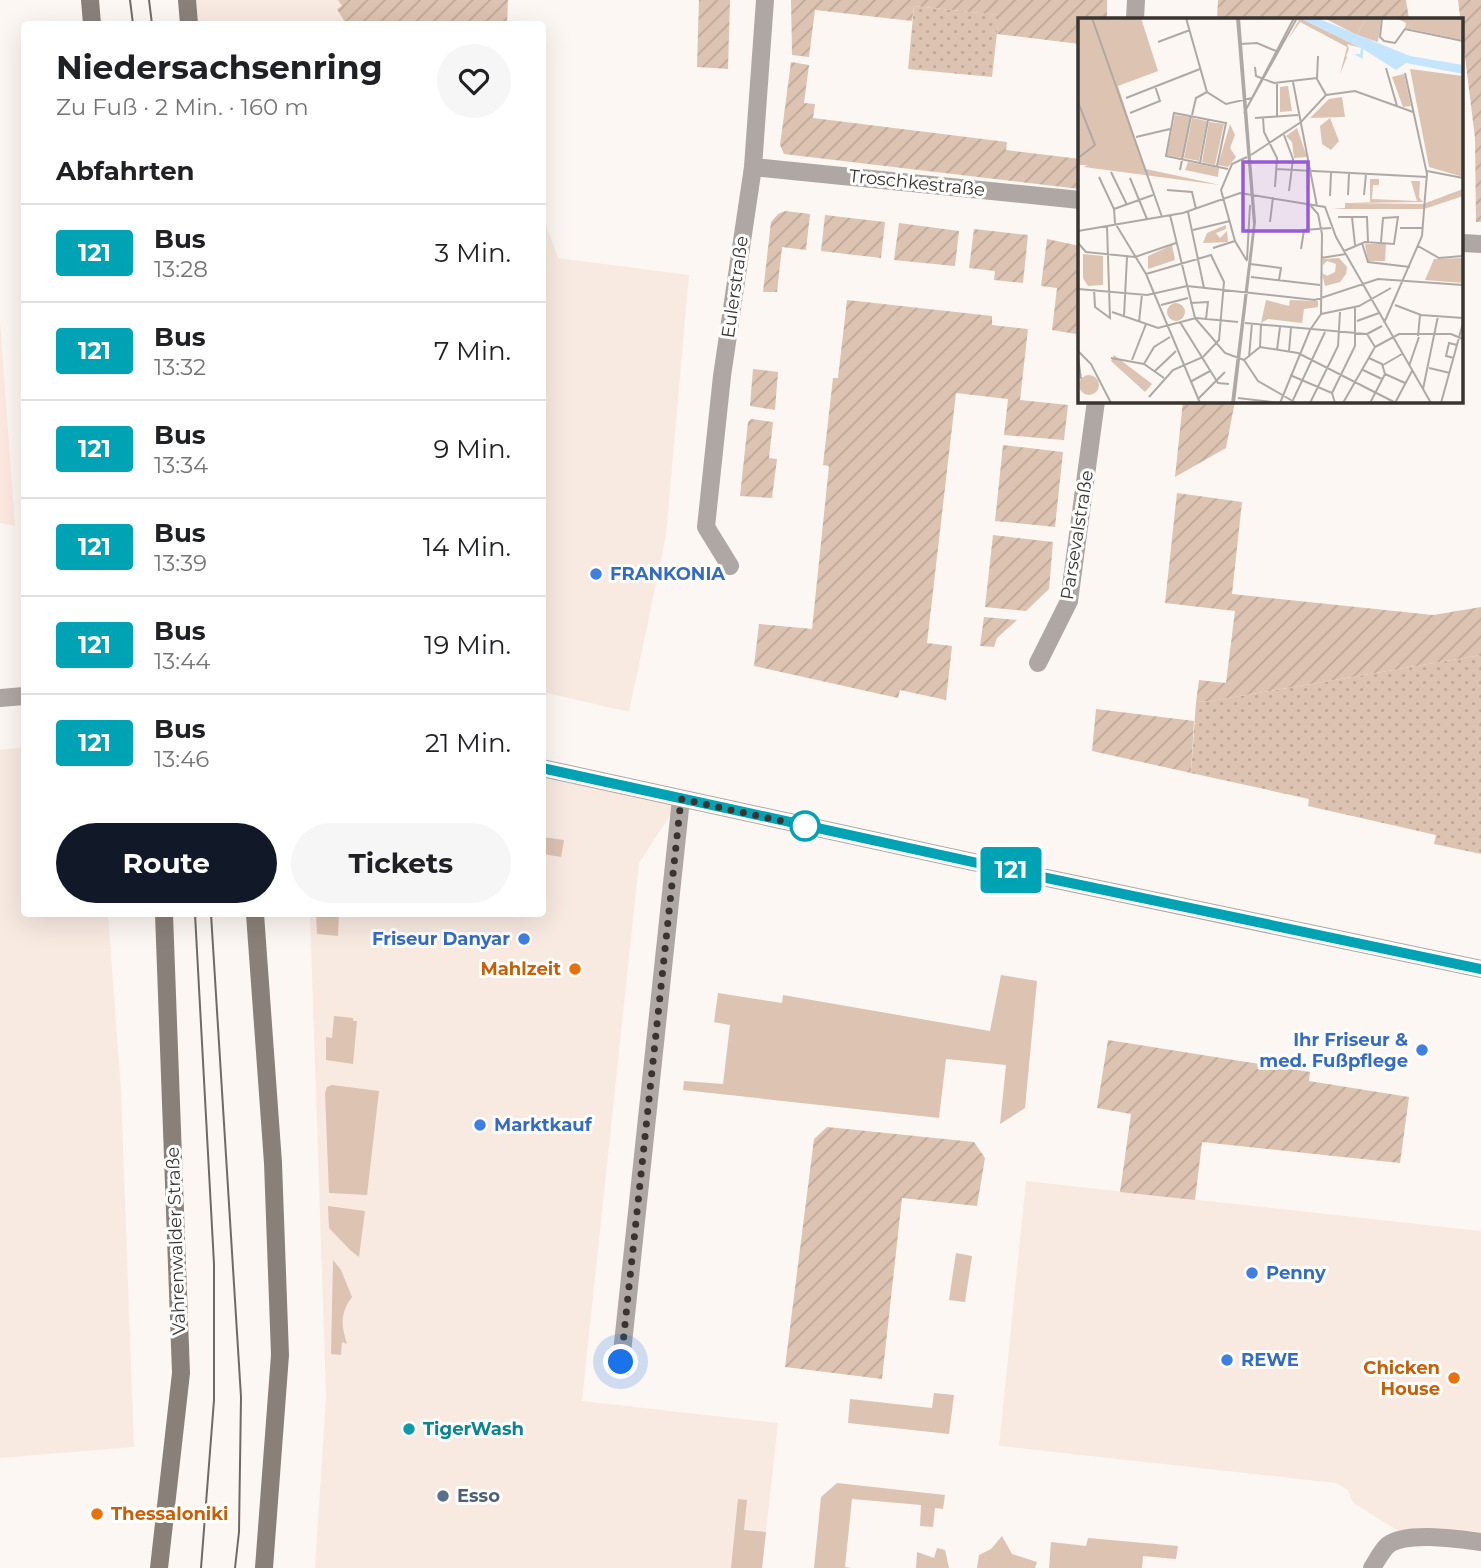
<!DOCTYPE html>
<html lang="de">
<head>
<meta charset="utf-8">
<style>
  :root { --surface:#fff; --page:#f6f6f6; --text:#202124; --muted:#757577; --line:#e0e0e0; --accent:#111827 }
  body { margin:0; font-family:Montserrat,sans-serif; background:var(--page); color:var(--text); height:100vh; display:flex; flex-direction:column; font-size:26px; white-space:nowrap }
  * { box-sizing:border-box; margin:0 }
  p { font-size:23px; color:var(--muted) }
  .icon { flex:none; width:38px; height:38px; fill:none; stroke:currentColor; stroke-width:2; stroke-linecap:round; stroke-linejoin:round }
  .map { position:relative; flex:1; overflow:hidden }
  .details { position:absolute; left:21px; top:21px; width:525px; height:896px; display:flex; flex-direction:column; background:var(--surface); border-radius:7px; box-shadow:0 7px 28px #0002 }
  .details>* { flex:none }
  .badge { padding:0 14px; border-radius:5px; font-size:24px; line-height:46px }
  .you { position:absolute; width:35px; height:35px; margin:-18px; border:5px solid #fff; border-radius:50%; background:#1a73e8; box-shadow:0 0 0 10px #1a73e833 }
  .map>.badge { position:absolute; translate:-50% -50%; box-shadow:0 0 0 4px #fff }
  h2 { padding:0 35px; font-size:26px; line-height:63px }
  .round { display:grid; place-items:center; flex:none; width:74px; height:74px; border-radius:37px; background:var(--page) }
  .head { display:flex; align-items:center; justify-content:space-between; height:119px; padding:0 35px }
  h1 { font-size:33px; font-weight:700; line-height:52px }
  .cta { display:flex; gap:14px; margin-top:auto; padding:14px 35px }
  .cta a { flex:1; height:80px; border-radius:42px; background:var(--accent); color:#fff; font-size:28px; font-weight:700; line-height:80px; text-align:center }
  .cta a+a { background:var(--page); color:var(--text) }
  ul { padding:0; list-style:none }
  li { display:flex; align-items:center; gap:21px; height:98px; padding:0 35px; border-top:2px solid var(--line) }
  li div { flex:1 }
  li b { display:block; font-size:26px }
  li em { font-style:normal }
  li .badge { min-width:77px; font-weight:700; text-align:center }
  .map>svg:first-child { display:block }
  .built { fill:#f8eae1 }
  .industrial { fill:#fde9e2 }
  .grass { fill:#dcc3b2 }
  .park { fill:url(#park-dots) }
  .garden { fill:url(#garden-furrows) }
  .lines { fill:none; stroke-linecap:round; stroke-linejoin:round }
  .minor { stroke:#aea7a3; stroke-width:18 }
  .tertiary { stroke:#aea7a3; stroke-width:18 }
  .secondary { stroke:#8a807a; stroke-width:18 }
  .tram { stroke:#706a66; stroke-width:2 }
  .line-casing { stroke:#fff; stroke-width:16 }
  .line { stroke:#00a3b4; stroke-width:10 }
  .walk { stroke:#3a3430; stroke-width:7; stroke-dasharray:0 12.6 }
  .shop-dot { fill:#3f7fe0; stroke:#fff; stroke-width:2.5 }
  .stop-dot { fill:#fff; stroke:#00a3b4; stroke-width:3.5 }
  .food-dot { fill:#e8710a; stroke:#fff; stroke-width:2.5 }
  .culture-dot { fill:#0f9aa8; stroke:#fff; stroke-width:2.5 }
  .service-dot { fill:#5c6f8a; stroke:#fff; stroke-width:2.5 }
  .labels { text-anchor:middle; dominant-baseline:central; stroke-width:6; stroke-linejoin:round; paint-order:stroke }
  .street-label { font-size:18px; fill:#3a3430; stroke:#fff }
  .shop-label { font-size:18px; font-weight:bold; fill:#366cbe; stroke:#fff; text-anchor:start }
  .food-label { font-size:18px; font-weight:bold; fill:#c56008; stroke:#fff; text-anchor:end }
  .culture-label { font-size:18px; font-weight:bold; fill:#0d838f; stroke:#fff; text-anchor:start }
  .service-label { font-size:18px; font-weight:bold; fill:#4e5e75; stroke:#fff; text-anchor:start }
  .inset-road { fill:none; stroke:#afa9a5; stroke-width:2 }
  .view { fill:#955cd4; fill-opacity:0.15; stroke:#955cd4; stroke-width:3.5 }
  .inset-edge { fill:none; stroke:#3a3430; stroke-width:3.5 }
</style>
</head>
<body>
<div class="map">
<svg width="1481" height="1568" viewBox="0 0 1481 1568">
  <defs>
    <pattern id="park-dots" width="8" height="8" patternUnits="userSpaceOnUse" patternTransform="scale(1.75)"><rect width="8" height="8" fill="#dcc3b2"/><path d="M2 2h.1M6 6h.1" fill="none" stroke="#bea899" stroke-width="1.8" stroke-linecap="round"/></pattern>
    <pattern id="garden-furrows" width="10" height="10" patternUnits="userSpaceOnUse" patternTransform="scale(1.75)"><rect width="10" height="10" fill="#dcc3b2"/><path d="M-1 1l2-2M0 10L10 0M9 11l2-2" fill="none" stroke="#bea899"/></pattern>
  </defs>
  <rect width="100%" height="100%" fill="#fdf7f3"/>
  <path class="built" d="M187,0H445L457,24H189Z
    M542,213L558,258L689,275L666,536L629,712L543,692Z
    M24,747V914H108L121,1090L134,1447L0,1458V750Z
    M543,768L681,799L639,863L582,1401L778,1423L762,1568H315L326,1396L310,914H542Z
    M1026,1181L1481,1231V1542L1410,1538L1353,1503L1348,1490L1336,1483L999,1446Z"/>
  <path class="industrial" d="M0,321L15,526L0,523Z"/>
  <path class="grass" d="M542,837L564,840L561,857L543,854Z
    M316,914H339L338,936L317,934Z
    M1001,975L1037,981L1025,1108L1000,1124L1006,1065L946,1059L939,1118L683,1090L684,1081L723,1084L730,1025L714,1022L718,993L782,1003L783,995L990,1031Z
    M334,1016L353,1018V1021H357L353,1064L326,1060V1037L332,1038Z
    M332,1085L379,1091L367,1195L329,1193L325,1093L327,1087Z
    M328,1206L365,1211L359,1257L350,1250L329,1228Z
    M956,1253L972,1256L965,1302L949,1300Z
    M333,1260L341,1270L352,1297C340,1313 341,1326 347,1344L342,1342L341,1355L331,1354Z
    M934,1393L954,1395L949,1434L848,1423L850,1399L932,1408Z
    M837,1483L945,1495L943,1509L935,1508L933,1527L920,1526L921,1505L852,1499L845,1567L851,1568H814L821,1497Z
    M738,1499L747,1500L744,1530L766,1532L762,1568H731Z
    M1002,1536L1012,1554L1037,1562L1035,1568H977L979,1555L991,1549Z
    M1088,1538L1178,1546L1176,1559L1143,1556L1142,1568H1049L1051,1542L1086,1546Z
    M937,1548L945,1550L949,1568H916L917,1552L934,1558Z"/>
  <path class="park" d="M914,6L999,15L992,77L908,69Z
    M1481,655V854L1434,844L1436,835L1308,806L1309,799L1191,773L1196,702L1211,701Z"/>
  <path class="garden" d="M338,0H508L507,24H346L337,9L342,6Z
    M699,0H730L728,69L697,67Z
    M791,0H1107V19H1080V44L997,34L998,15L914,6L912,21L815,10L809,57L792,55Z
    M1218,0H1406L1409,19H1217Z
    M1458,0H1481V222H1476L1475,138Z
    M791,62L809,65L804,103L815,104L813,118L1007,142L1006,150L1080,159V189L784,154L780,145Z
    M785,211L810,214L806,250L782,247L777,292H763L771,222L778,214Z
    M825,215L885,222L881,258L821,251Z
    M899,223L959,231L955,266L894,260Z
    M974,229L1028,235L1023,283L994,280L995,271L969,268Z
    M1047,239L1080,246V299L1076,334L1052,330L1057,288L1041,286Z
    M847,300L992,316V325L1028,329L1020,400L1068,405L1064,440L1004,435L1008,399L956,393L927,643L952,646L946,700L900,690L898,698L754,666L759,624L812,629L829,466L823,465L833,378H838Z
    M753,369L778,372L775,410L750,406Z
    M1183,401H1235L1226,448L1175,477Z
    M751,419L773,422L769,458L777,459L772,498L740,496L748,422Z
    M1003,445L1063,452L1055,527L995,521Z
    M1177,493L1242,502L1232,594L1433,615L1481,607V655L1211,701L1196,702L1199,680L1226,683L1235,611L1165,603Z
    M993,535L1053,542L1049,589L1026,611L985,607Z
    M984,617L1017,620L997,638L994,647L980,646Z
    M1096,709L1194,721L1191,773L1092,751Z
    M1108,1040L1310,1072L1309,1081L1409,1097L1400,1163L1202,1142L1195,1200L1120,1192L1131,1114L1097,1108Z
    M827,1127L974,1142L985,1158L977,1206L902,1198L882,1379L785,1367L814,1139Z"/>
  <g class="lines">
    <path class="minor" d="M1135,19L1136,0
      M753,167L1080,200
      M1462,243L1481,244
      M730,566L706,527L722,376L753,167L765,0
      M1038,663L1069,601L1096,401
      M621,1362L681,799
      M1372,1568C1376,1562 1382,1550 1388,1545C1407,1531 1458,1539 1481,1542"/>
    <path class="tertiary" d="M0,698L24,696
      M542,768L1042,877L1481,969"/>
    <path class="secondary" d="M90,0L92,24
      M187,0L189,24
      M255,914L273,1163L280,1355L264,1568
      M159,1568L181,1373L164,914"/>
    <path class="tram" d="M130,0L133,24
      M149,0L152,24
      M195,914L214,1264V1400L201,1568
      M211,914L241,1397L239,1532L235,1568"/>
  </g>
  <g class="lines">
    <defs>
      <path id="line" d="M542,768L1042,877L1481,969"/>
    </defs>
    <use href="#line" class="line-casing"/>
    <use href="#line" class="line"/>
    <path class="walk" d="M621,1362L681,799L805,826"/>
  </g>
  <g class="shop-dot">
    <circle cx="596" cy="574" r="7"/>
    <circle cx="524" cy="939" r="7"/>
    <circle cx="1422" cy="1050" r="7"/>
    <circle cx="480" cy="1125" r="7"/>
    <circle cx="1252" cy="1273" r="7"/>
    <circle cx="1227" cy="1360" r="7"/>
  </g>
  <circle class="stop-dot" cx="805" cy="826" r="14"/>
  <g class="food-dot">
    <circle cx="575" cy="969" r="7"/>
    <circle cx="1454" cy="1378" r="7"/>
    <circle cx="97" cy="1514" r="7"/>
  </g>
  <circle class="culture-dot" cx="409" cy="1429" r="7"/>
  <circle class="service-dot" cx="443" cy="1496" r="7"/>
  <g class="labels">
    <g class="street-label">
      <text transform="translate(917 183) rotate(6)">Troschkestraße</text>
      <text transform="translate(735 287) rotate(-82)">Eulerstraße</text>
      <text transform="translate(1077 535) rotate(-81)">Parsevalstraße</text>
      <text transform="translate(176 1241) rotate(-92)">Vahrenwalder Straße</text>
    </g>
    <g class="shop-label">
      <text x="610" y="574">FRANKONIA</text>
      <text x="510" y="939" text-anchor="end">Friseur Danyar</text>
      <text x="1408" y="1040" text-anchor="end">Ihr Friseur &amp;<tspan x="1408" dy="21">med. Fußpflege</tspan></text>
      <text x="494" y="1125">Marktkauf</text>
      <text x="1266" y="1273">Penny</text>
      <text x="1241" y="1360">REWE</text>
    </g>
    <g class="food-label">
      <text x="561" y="969">Mahlzeit</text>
      <text x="1440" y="1368">Chicken<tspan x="1440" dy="21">House</tspan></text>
      <text x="111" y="1514" text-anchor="start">Thessaloniki</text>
    </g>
    <g class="culture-label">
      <text x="423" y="1429">TigerWash</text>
    </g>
    <g class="service-label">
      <text x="457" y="1496">Esso</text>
    </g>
  </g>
  <g transform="translate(1078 18)">
    <rect width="385" height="385" fill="#fdf7f3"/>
    <path d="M222,0L283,30L269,26L271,31L268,38L269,39L262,56L269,29L222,4L209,23ZM246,0H288L279,17ZM252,100L261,123L253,132L244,126L242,108ZM64,142L68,151L142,167L6,149L15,144ZM287,226H308L307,243H290ZM261,240L269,249L268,256L262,264L247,268L244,255L249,258L257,254L258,246L249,243L245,247V241ZM36,337L74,366L67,374L33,343Z" fill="#dcc3b2"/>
    <path d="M264,79L267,99L232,100L251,81Z" fill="#dcc3b2"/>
    <path d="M5,236L25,238V267L10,268L5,260Z" fill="#dcc3b2"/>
    <path d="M210,68L214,93L202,94V69ZM385,171V178L346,191H254L267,190V185L345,186ZM188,282L211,288L212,282L240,283V289L226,291L224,305L190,301L183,305ZM1 367a10 10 0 1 1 20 0a10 10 0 1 1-20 0Z" fill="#dcc3b2"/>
    <path d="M0,0H63L80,53L40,68L64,142L50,146L43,143L28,148L0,147ZM288,0H303L300,24L279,17ZM318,0H385V22L327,10L328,5ZM332,51L385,58V159L351,149ZM326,56L333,88L325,89L314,59ZM97,97L112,99L104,140L89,137ZM114,100L129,103L121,143L106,140ZM131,104L146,106L137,147L124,144ZM152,106L157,117L152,130L158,139L150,149L140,147ZM219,110L229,139L216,140L214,124L208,118ZM110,144L141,150L140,159L107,152ZM292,161H301V167H295L294,181L339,183L333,163H342L341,179L345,184L272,185L292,184ZM148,207V211L138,215L142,220L149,213L150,224L125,225L129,215ZM94,227L97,242L70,251V238ZM385,240V265L347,262L356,241ZM89 294a9 9 0 1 1 18 0a9 9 0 1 1-18 0Z" fill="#dcc3b2"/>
    <path d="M222,0H239L332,38L385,47V56L328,45L318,52L285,31V41L276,36H282L283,30Z" fill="#c5e5ff"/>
    <path class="inset-road" d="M14,0L84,199M108,0L129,74L148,86L174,80L216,0M304,0L302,19L306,23L317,25L327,11L385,23M80,24L112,12M162,26L179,25L198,33M240,38L239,61L248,77M177,49L178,58L196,65L239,60M308,50L319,88M215,64L239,188M199,65V99M248,77L277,73L335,94M48,80L122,51M0,84L17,127L0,140M52,95L82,83L77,68M166,95L219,0M114,97L118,80L129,74M177,100L220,97M185,100L186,114L199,140L197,169M206,117L215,141L211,173M58,119L92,111M173,137L223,104L248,77M169,139L154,146L143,172L157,223L169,243M122,145L130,102M139,148L148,105L96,95L88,138L150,151M198,151L349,159M102,152L113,98M349,153L385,160M33,154L49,187M21,159L36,191L37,205L68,256L122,385M52,160L69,201M89,172L114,174L118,191M270,177L271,156M286,177L288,156M252,178L253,155M36,191L75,177M110,194L126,270M92,197L117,300L147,335L166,342M260,199H289L290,224M274,199L277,227M192,204L195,179M322,210H345M115,212L152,203M0,213L105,195L162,175L247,189L258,219L353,385M0,225L8,234L57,239L98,225M284,225L290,244L332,249M340,228L361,240L385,238M135,230L157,223M223,231L226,212L253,210M266,233L287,224L316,226L320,199L305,200L303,224M243,240L268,236M169,242L172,187M172,246L203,250L201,262M68,256L133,237L146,264L141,322L125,339L95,352L71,379M173,259L242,267M0,271L69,277L109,268L237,282L300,261L385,267M16,271L17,289L32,300L29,208M112,285L130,284L128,301M83,287L110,280M317,287L343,297L385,300M34,294L80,310L118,300L160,304M243,296L281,288L313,270M46,298L49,239M279,303L301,295M61,304L64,276M102,304L140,365L151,366M167,305L289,316M306,305L344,218L347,179L349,156L327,55M340,318L342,297M182,329L220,335L318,385M297,329L321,316H373L385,321M297,329L289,316L304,308M199,332L202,309M0,333L13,346L33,385M211,333L213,310M0,339L3,361M171,339L174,305M33,340L66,346L86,360M291,340L304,346L307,356L327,365M376,340L368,338L371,325L379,327M54,342L68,306M166,342L180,363L218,385M166,342L182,329L183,307M66,346L76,329L92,319M305,347L324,336M331,348L341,319M351,350L372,355M285,352L304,361M77,353L98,333M212,357L254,375L257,385M112,364L132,353M345,371L360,298M254,375L277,328V290M160,380L202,385M120,381L147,354M215,382L247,314M154,385L176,206L159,0M156,385L177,204L161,0M202,385L232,312L243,296L244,216L240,196L232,187M232,385L260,328L262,294M265,385L297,329M292,385L307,356M317,385L334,353M363,385L385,305"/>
    <path class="view" d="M165,144H230V213H165Z"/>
    <rect width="385" height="385" class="inset-edge"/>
  </g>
</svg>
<div class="you" style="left:621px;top:1362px"></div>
<b class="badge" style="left:1011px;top:870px;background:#00a3b4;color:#fff">121</b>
<section class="details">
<div class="head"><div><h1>Niedersachsenring</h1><p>Zu Fuß · 2 Min. · 160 m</p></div><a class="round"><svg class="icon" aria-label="heart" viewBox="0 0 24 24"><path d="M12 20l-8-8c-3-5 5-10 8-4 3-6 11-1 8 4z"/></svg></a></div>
<h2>Abfahrten</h2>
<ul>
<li><span class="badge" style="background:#00a3b4;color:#fff">121</span><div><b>Bus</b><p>13:28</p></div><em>3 Min.</em></li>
<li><span class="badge" style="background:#00a3b4;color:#fff">121</span><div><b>Bus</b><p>13:32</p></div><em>7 Min.</em></li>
<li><span class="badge" style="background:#00a3b4;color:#fff">121</span><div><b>Bus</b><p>13:34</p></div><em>9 Min.</em></li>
<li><span class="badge" style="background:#00a3b4;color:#fff">121</span><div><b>Bus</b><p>13:39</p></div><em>14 Min.</em></li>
<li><span class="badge" style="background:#00a3b4;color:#fff">121</span><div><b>Bus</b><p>13:44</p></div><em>19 Min.</em></li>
<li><span class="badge" style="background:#00a3b4;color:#fff">121</span><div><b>Bus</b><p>13:46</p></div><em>21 Min.</em></li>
</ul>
<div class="cta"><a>Route</a><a>Tickets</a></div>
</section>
</div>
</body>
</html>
